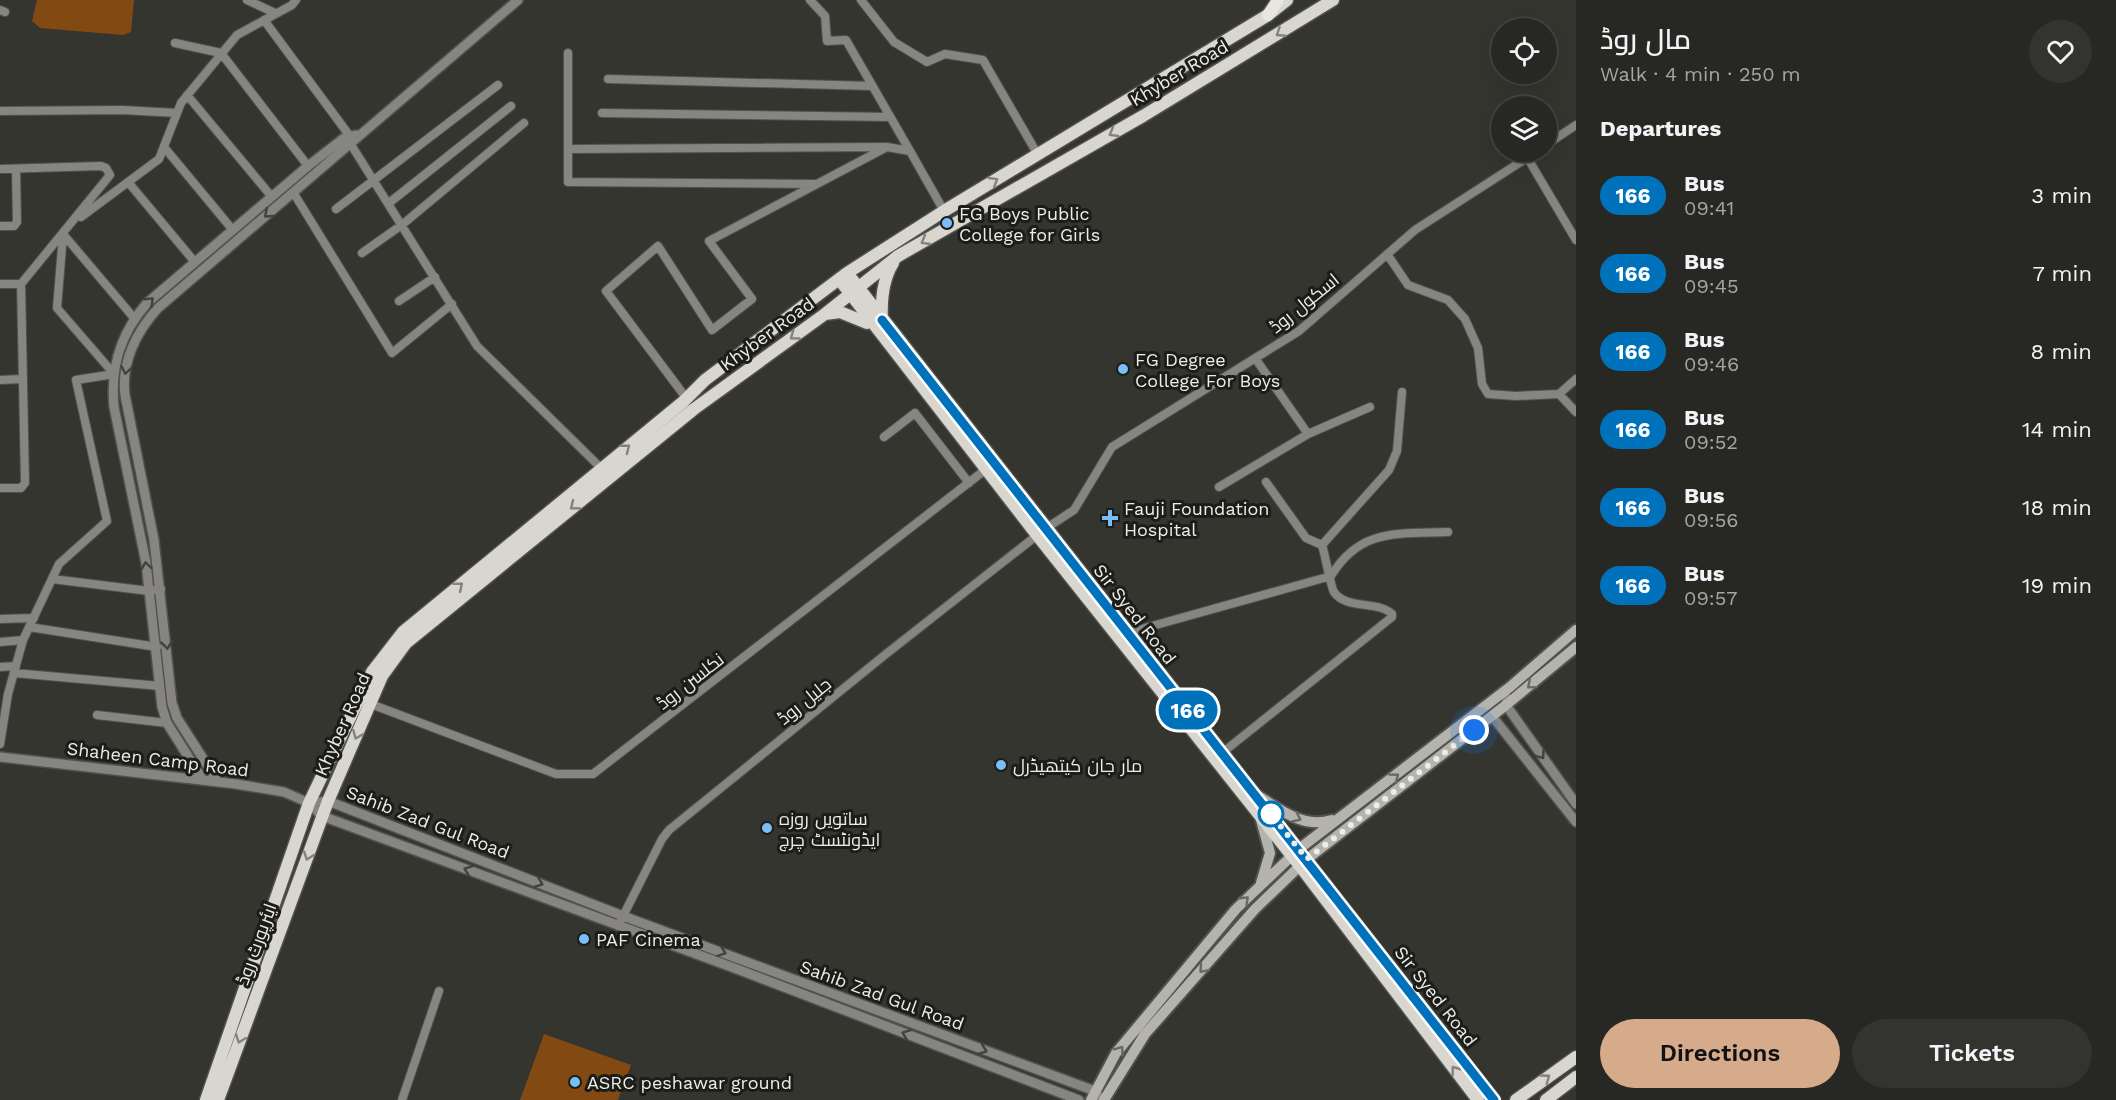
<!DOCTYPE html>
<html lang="en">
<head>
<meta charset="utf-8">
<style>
  :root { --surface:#272823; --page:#333430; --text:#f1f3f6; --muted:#a4a6a6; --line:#434441; --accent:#d6ab8b }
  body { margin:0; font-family:"Work Sans",Cairo,sans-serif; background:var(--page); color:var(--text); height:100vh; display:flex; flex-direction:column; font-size:22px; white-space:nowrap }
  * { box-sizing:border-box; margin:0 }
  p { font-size:20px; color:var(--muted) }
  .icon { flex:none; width:33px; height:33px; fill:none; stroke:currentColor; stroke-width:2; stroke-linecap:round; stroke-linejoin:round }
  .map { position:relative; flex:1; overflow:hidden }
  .details { display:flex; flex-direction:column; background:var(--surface); width:540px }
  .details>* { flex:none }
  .badge { padding:0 12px; border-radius:20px; font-size:21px; line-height:39px }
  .fabs { position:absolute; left:1491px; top:18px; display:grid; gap:12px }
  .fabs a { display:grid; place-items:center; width:66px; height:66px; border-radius:50%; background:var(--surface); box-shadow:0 6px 24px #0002,0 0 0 2px var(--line); font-size:30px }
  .you { position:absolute; width:30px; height:30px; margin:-15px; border:4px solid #fff; border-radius:50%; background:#1a73e8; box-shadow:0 0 0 9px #1a73e833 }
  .map>.badge { position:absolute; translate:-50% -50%; box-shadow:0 0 0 3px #fff }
  h2 { padding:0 24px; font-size:22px; line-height:54px }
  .round { display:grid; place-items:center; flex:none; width:63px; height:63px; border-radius:32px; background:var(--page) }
  .overview { display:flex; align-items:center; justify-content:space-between; height:102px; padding:0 24px }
  h1 { font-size:28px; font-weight:600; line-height:45px }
  .cta { display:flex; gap:12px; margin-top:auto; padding:12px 24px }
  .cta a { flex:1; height:69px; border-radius:36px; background:var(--accent); color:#111; font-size:24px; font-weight:600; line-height:69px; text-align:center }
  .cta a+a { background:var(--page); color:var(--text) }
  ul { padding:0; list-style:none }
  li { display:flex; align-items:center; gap:18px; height:78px; padding:0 24px }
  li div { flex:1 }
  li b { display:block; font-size:22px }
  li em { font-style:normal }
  li .badge { min-width:66px; font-weight:700; text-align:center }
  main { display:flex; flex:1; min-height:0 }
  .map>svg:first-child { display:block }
  .green { fill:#834913 }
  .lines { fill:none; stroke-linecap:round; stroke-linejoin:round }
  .minor-casing { stroke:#51524d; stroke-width:10 }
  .tertiary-casing { stroke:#51524d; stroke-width:12 }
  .secondary-casing { stroke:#51524d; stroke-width:14 }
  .primary-casing { stroke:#51524d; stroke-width:15 }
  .trunk-casing { stroke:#51524d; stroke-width:15 }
  .minor { stroke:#868582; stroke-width:8 }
  .tertiary { stroke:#868582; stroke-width:9 }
  .secondary { stroke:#b5b3ae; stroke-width:10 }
  .primary { stroke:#d9d6d0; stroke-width:12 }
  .trunk { stroke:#e9e6e0; stroke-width:12 }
  .oneway { stroke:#84827e }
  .oneway2 { stroke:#41413e }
  .oneway3 { stroke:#686864 }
  .line-casing { stroke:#fff; stroke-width:14 }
  .line { stroke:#0072bc; stroke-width:9 }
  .walk { stroke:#ecece9; stroke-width:6; stroke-dasharray:0 10.8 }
  .poi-dot { fill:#7abef8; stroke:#1c1c19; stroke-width:2 }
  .stop-dot { fill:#fff; stroke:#0072bc; stroke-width:3 }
  .labels { text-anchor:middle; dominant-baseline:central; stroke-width:6; stroke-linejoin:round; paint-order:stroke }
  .street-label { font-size:18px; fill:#ecece9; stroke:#1c1c19 }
  .poi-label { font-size:18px; fill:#ecece9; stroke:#1c1c19; text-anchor:start }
</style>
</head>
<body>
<main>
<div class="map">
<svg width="1576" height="1100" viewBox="0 0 1576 1100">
  <rect width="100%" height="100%" fill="#34352f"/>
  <path class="green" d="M37,0H134L131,32L123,35L40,28L32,21Z
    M544,1034L631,1065L618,1100H520Z"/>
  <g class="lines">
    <defs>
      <path id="minor" d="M247,0L275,13
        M810,0L825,16L827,41L846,40L910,151
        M861,0L894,42L927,62L945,54L983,60L1038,155
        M0,10L5,12
        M264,20L352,139
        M175,43L221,53L308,166
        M568,53V182L815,184
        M608,79L872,86
        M187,95L272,197
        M0,111L123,110L177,113
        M602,113L890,117
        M350,143L477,346L601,468
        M1546,145L1576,125
        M164,147L232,229
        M568,149L885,147
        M1527,157L1576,240
        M0,169L101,166L106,168L110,175L21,284L25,483L21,488H0
        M128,182L194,261
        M293,192L392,353L452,304
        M389,203L511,106
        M336,209L498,85
        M81,217L159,159L181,103L237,35L292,5L296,0
        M0,226H14L17,222L16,169
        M63,234L134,318
        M63,235L57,308L114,374
        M362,253L403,224L524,123
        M1387,254L1408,285L1448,300L1465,319L1478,348L1482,384L1488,394L1516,396L1559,394L1576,412
        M0,284H21
        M399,301L435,277
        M1255,358L1308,434
        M0,380L23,379
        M1559,394L1576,379
        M687,399L606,291L658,246L712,330L752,299L709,241L887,147L910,151L944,211
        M884,437L915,413L969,483
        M1219,487L1308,434L1370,407
        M1322,545L1389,470L1397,451L1402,392
        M52,579L149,591L161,589
        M0,619L34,618
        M29,627L157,647
        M1127,633L1331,576C1360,528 1398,534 1448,532
        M0,642L23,640
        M0,667L16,666
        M14,673L160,686
        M376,706L556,774H593L985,470
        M97,715L167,723
        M0,744L8,694L23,640L59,564L107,521L76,380L114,374
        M1222,753L1392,617V614C1377,600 1346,610 1334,592C1331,588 1325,554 1322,545L1306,538L1266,482
        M618,926L662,839L669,830L886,654L1045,529L1074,510L1112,447L1299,331L1415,230L1536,152
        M402,1100L439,991"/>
      <path id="tertiary" d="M1507,698L1506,705L1576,804
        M1492,716L1576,822
        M0,757L236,784L284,792L309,803L322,816L737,969L1079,1100
        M203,780L167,723L162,707L146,563L114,407C110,366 121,333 147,303L308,166L344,138L356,135
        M218,782L177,718L172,703L154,540L125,395C121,363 136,332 158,308L518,0
        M309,803L328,801L623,916L1095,1091L1101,1100"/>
      <path id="secondary" d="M1257,795C1280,810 1304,829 1332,820
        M1261,883L1270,853L1261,820
        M1091,1100L1116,1053L1236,909L1299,849L1510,687L1576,630
        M1104,1100L1145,1034L1255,909L1307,859L1506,705L1576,647"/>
      <path id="primary" d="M847,273L1494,1100
        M839,279L1037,535L1300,866L1478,1100
        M825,314L840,312L867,323
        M882,320C881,301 883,279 893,263
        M206,1100L309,803L372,672L403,632L683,402L705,380L847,273L944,211L1268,15L1287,0
        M218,1100L328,801L382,676L406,643L694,409L825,314L898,256L1143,116L1333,0
        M1516,1100L1576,1057
        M1546,1100L1576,1077"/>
      <path id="trunk" d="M1268,15L1278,0"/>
    </defs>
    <use href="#minor" class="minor-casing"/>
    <use href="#tertiary" class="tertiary-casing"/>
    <use href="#secondary" class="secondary-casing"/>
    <use href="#primary" class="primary-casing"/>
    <use href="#trunk" class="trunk-casing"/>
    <use href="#minor" class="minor"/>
    <use href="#tertiary" class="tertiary"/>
    <use href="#secondary" class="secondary"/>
    <use href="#primary" class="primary"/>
    <use href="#trunk" class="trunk"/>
  </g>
  <defs><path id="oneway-chevron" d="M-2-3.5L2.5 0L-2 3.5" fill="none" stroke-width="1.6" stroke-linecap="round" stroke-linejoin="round" transform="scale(1.5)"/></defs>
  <g class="oneway">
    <use href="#oneway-chevron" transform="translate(1280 33) rotate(147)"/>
    <use href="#oneway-chevron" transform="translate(1113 133) rotate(150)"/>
    <use href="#oneway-chevron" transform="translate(994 181) rotate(-31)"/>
    <use href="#oneway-chevron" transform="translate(925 241) rotate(150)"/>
    <use href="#oneway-chevron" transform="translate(794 336) rotate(144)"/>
    <use href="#oneway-chevron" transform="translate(626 448) rotate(-38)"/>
    <use href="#oneway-chevron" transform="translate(574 506) rotate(141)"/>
    <use href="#oneway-chevron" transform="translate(459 586) rotate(-40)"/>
    <use href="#oneway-chevron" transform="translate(357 735) rotate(113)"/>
    <use href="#oneway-chevron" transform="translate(308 856) rotate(110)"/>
    <use href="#oneway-chevron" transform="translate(240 1039) rotate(110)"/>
    <use href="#oneway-chevron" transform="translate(1455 1070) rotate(-127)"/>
    <use href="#oneway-chevron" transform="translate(1546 1078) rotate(-36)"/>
  </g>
  <g class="oneway2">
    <use href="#oneway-chevron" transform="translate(268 214) rotate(139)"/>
    <use href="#oneway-chevron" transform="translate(150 301) rotate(-44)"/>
    <use href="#oneway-chevron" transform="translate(126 370) rotate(100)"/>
    <use href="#oneway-chevron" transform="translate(146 566) rotate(-99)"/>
    <use href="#oneway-chevron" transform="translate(167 645) rotate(84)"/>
    <use href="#oneway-chevron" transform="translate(1541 755) rotate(55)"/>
    <use href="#oneway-chevron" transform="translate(468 870) rotate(-160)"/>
    <use href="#oneway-chevron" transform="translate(539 883) rotate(21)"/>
    <use href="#oneway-chevron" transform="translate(722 952) rotate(20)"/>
    <use href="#oneway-chevron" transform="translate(906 1034) rotate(-159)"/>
    <use href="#oneway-chevron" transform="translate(983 1050) rotate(20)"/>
  </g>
  <g class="oneway3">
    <use href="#oneway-chevron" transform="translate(1531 685) rotate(140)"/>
    <use href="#oneway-chevron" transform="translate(1395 777) rotate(-37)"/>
    <use href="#oneway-chevron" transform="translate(1297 818) rotate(25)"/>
    <use href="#oneway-chevron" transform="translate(1245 900) rotate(-44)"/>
    <use href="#oneway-chevron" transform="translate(1203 969) rotate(131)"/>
    <use href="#oneway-chevron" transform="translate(1120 1050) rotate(-54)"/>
  </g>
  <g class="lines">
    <defs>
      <path id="line" d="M882,320L1494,1100"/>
    </defs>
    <use href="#line" class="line-casing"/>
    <use href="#line" class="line"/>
    <path class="walk" d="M1271,814L1269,812L1307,859L1474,730"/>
  </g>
  <g class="poi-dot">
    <circle cx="947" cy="223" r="6"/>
    <circle cx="1123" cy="369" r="6"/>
    <path d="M1107 509h6v6h6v6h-6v6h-6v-6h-6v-6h6z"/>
    <circle cx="1001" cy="765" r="6"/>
    <circle cx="767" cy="828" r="6"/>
    <circle cx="584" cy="939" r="6"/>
    <circle cx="575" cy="1082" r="6"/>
  </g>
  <circle class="stop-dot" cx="1271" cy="814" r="12"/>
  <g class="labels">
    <g class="street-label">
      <text transform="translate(1179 73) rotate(-31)">Khyber Road</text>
      <text transform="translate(1304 303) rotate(-39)">اسکول روڈ</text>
      <text transform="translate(767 334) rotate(-36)">Khyber Road</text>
      <text transform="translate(1135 614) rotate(52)">Sir Syed Road</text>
      <text transform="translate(690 681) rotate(-38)">نکلسن روڈ</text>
      <text transform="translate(804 701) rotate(-39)">جلیل روڈ</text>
      <text transform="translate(342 724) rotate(-66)">Khyber Road</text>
      <text transform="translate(158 759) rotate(7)">Shaheen Camp Road</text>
      <text transform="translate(428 822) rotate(21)">Sahib Zad Gul Road</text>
      <text transform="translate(256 944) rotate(-70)">ایئرپورٹ روڈ</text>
      <text transform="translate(882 995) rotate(20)">Sahib Zad Gul Road</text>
      <text transform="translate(1436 996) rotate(52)">Sir Syed Road</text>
    </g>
    <g class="poi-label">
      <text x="959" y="213">FG Boys Public<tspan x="959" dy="21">College for Girls</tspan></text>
      <text x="1135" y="359">FG Degree<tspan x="1135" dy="21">College For Boys</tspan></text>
      <text x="1124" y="508">Fauji Foundation<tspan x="1124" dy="21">Hospital</tspan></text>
      <text x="1013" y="765">مار جان کیتھیڈرل</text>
      <text x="779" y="818">ساتویں روزہ<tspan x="779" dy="21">ایڈونٹسٹ چرچ</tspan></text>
      <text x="596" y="939">PAF Cinema</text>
      <text x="587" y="1082">ASRC peshawar ground</text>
    </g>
  </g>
</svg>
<div class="fabs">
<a><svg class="icon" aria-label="locate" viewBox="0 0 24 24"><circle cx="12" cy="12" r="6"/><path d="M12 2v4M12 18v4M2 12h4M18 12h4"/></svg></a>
<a><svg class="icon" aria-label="layers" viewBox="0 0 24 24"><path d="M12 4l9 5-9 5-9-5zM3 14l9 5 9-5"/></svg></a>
</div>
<div class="you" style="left:1474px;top:730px"></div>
<b class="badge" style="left:1188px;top:710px;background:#0072bc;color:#fff">166</b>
</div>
<section class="details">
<div class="overview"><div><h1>مال روڈ</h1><p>Walk · 4 min · 250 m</p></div><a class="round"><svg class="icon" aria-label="heart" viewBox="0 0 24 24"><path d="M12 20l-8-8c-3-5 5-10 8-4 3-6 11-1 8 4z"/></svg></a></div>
<h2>Departures</h2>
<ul>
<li><span class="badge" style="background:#0072bc;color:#fff">166</span><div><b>Bus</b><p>09:41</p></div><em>3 min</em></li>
<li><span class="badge" style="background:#0072bc;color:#fff">166</span><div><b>Bus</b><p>09:45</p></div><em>7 min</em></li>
<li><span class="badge" style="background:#0072bc;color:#fff">166</span><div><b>Bus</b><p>09:46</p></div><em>8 min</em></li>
<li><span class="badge" style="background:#0072bc;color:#fff">166</span><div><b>Bus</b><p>09:52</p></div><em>14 min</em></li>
<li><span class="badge" style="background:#0072bc;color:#fff">166</span><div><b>Bus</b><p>09:56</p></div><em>18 min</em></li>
<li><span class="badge" style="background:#0072bc;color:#fff">166</span><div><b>Bus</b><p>09:57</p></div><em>19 min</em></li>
</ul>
<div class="cta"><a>Directions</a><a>Tickets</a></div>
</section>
</main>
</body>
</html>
